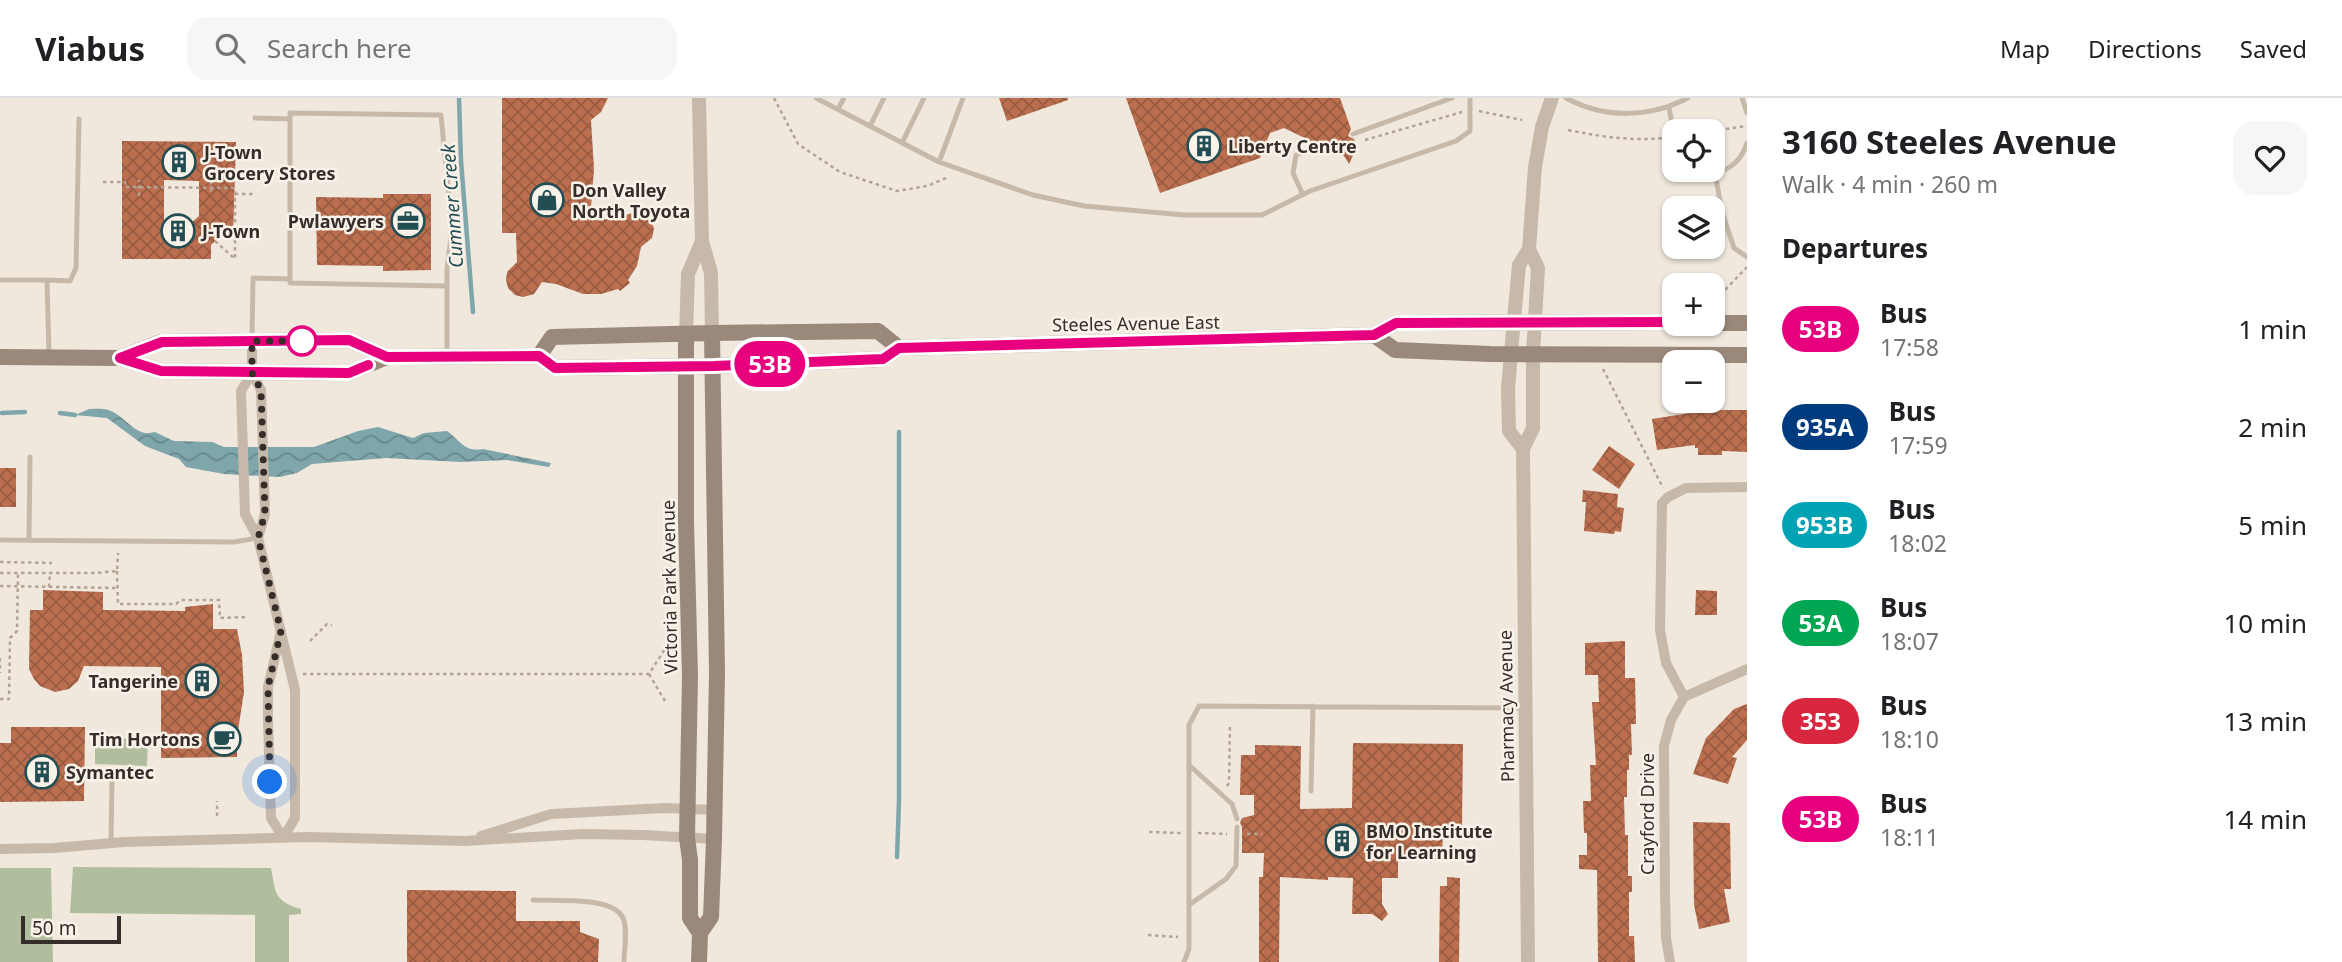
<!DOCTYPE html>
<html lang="en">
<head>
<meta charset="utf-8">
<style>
  :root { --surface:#fff; --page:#f6f6f6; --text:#202124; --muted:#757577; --line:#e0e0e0 }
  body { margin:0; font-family:"Noto Sans",sans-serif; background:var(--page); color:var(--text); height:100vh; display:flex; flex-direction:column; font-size:26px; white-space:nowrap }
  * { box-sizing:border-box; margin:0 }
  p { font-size:23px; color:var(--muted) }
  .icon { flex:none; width:38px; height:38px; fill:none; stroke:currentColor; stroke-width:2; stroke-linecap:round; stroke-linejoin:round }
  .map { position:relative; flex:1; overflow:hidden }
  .details { display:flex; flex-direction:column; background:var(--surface); width:595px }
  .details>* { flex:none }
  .badge { padding:0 14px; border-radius:23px; font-size:24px; line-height:46px }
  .fabs { position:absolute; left:1662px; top:21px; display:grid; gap:14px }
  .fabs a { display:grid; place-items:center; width:63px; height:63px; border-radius:14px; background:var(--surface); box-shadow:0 2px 5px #0004; font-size:35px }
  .scale { position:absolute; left:21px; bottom:18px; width:100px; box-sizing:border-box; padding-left:7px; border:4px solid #352d29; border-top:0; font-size:19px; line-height:24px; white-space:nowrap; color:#352d29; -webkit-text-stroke:5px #f8f2e9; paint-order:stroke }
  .you { position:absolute; width:35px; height:35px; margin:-18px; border:5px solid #fff; border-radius:50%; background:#1a73e8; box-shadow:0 0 0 10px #1a73e833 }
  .map>.badge { position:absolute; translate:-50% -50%; box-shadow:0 0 0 4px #fff }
  h2 { padding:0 35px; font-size:26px; line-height:63px }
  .round { display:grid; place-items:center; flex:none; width:74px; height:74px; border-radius:21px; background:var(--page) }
  .overview { display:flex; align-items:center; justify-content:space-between; height:119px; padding:0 35px }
  h1 { font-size:33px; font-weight:700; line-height:52px }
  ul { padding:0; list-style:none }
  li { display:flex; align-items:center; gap:21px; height:98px; padding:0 35px }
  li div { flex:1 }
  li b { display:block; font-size:26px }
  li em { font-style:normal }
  li .badge { min-width:77px; font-weight:700; text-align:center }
  header { display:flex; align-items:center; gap:42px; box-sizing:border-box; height:98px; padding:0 35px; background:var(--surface); border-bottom:2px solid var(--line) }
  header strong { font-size:33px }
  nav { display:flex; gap:38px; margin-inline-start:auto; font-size:24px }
  .search { width:490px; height:63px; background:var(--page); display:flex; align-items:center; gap:18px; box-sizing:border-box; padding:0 24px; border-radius:21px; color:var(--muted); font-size:26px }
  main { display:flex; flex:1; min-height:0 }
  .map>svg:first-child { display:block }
  .green { fill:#b1be9e }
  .water { fill:url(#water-waves) }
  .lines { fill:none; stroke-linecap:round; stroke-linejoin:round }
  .stream { stroke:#7ea6ab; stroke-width:4.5 }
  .building { fill:url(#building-cross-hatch); fill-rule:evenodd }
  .path { stroke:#b3a394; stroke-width:2.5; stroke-dasharray:3.5 3.5; stroke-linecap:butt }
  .service { stroke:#c7b9aa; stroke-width:5 }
  .minor { stroke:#c7b9aa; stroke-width:10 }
  .tertiary { stroke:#c7b9aa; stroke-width:14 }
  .secondary { stroke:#9a887b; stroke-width:16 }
  .line-casing { stroke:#fff; stroke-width:16 }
  .line { stroke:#e6007e; stroke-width:10 }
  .walk { stroke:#352d29; stroke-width:7; stroke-dasharray:0 12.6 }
  .stop-dot { fill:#fff; stroke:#e6007e; stroke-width:3.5 }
  .labels { text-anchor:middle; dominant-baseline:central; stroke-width:5; stroke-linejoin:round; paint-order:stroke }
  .poi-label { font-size:18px; font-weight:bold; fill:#352d29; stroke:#f8f2e9; text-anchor:start }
  .street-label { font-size:18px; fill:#352d29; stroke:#f8f2e9 }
  .water-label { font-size:19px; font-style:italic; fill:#224d53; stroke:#f8f2e9 }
</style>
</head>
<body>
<header>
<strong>Viabus</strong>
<div class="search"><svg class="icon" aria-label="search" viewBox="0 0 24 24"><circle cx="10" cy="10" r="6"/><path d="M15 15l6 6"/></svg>Search here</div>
<nav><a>Map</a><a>Directions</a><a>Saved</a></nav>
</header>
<main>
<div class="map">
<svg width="1747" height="864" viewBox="0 0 1747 864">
  <defs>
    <pattern id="water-waves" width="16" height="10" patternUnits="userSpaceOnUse" patternTransform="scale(1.75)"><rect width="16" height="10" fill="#7ea6ab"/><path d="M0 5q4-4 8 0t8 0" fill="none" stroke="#68888b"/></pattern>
    <pattern id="building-cross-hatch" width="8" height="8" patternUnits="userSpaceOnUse" patternTransform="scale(1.75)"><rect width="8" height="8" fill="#bb6f4f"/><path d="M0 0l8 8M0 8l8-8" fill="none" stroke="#995c42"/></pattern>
  </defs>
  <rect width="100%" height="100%" fill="#f0e8dd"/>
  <path class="green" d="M95,640L148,641L147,668L95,666Z
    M73,769L271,770C276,794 273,803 301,811V816L289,817V864H255V817L70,815Z
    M0,770H51L53,864H0Z"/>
  <path class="water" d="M89,311C96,311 104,310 111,313C127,320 136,340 155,334L174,343L212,344L224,349H314L358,333L378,329L413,340L424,335L447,333C460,342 465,355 483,351L551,365L549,369L507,362L461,364L386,360L312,366L297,375L280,379L224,376L186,369L179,361L145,348L107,320L75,317Z"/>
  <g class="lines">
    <path class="stream" d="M459,0L461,63L473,214
      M2,315L25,314
      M60,315L75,317
      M897,759L899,703V334"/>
  </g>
  <path class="building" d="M502,0H608L601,14L591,22L594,71L590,122L609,121L618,113L623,118L638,113L648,118L654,130L652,140L641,149L637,168L628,182L630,185L620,193L618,191L601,196H583L556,186L542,184L534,196L523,199L515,197L508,190L506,182L507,174L517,164L516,135H502Z
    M999,0H1068V2L1007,23Z
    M1126,0H1340L1351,31L1348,38L1354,41L1357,49L1349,66L1344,58L1326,50L1324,44L1315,45L1284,30L1270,35L1260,60L1160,95Z
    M122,43L236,44L233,138H220L211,147V161H122ZM164,82L199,83V118L190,126H164Z
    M383,96H431V172L383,173V168L317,167L316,99L383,100Z
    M1697,312H1747V354L1722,353V357H1698V350H1695V347L1657,352L1652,321L1697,314Z
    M1609,348L1635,366L1619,391L1592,372Z
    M0,370H16V409H0Z
    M1583,392L1618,396L1617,409L1624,410L1621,434L1615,433L1614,436L1584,433L1586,404H1582Z
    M43,492L103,494V512L185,513V509L213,506V531H237L242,557L244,594L237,639V659L161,660V569L84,568L78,583L69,591L55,594L40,588L34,581L29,571L30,512H43Z
    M1696,492L1717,493V517H1695Z
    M1625,543V580H1635L1636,626H1631L1632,657H1629V672H1627V699H1624L1625,737H1628V778H1632V794H1629V838H1634L1635,864H1598L1597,772L1579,771V757H1587V735H1584L1583,703H1591L1590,667H1596L1592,604H1599L1598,577H1585V545Z
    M1747,606V642L1732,659L1737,660L1728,686L1693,676L1706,640L1734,611Z
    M11,629H85L84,703L0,704V645H11Z
    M1353,645L1463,646L1462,731H1443L1442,762H1398V780H1382V806L1388,816L1382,823L1372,816H1352L1353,780L1328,779V782L1280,779L1279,864H1259V779H1263L1264,755H1242V729L1240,725L1242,720L1254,717V697H1240L1241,657H1255V647L1301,648L1300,711L1352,710Z
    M1693,724L1730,725L1731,791H1724L1730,824L1699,831L1694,807Z
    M1447,779L1460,780L1459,864H1439L1440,788H1447Z
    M407,792L516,793V823H580V834L599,841L598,864H407Z"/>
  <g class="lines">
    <path class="path" d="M774,0L798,46L840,74L897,93L927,88L949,79
      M1479,13L1522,22
      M1568,32C1603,39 1629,43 1665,40
      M1712,33L1747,28
      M1365,42L1462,14
      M211,83V97
      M103,84H125V89L235,90V161
      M235,96H255
      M139,98V82
      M215,143L235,161
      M1713,198L1725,192L1747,169
      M1603,271L1663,390
      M0,464L52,465
      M117,473L118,506H176L181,502H219L220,520L246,519
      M0,475H95L117,473L118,455
      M0,488L117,490
      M49,489L50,475
      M310,543L327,526L332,527
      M0,560V575
      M303,576H649L665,551
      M649,576L665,603
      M0,601H9L10,540L17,533L18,475
      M1227,688L1229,685L1230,627
      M217,718V703
      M1149,734L1181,735
      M1198,735L1227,736
      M1247,736H1262
      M1148,837L1178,839"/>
    <path class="service" d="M816,0L939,64L1033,97L1084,108L1184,117H1262L1310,93L1456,43L1470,33V0
      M1566,0C1605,21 1649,20 1688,0
      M1742,0L1747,15
      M1669,10L1675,40
      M838,11L844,0
      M255,20L290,21
      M870,28L884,0
      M1353,36L1452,0
      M902,45L924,0
      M939,64L963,0
      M1700,72C1722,79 1740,67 1747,45
      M1715,75L1722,114L1734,150L1747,159
      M1303,97L1293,75L1296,57L1321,48
      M0,182H47L49,257
      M47,182L70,183L76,170L79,21
      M252,241L253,180L290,181
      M447,256V171L452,131L441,17L290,15V185L447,188
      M0,442L234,444L258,440
      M29,442L30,359
      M1189,667L1232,706L1237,721
      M1311,693L1313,608
      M111,745L112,681
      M533,802C555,803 613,798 623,820C628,831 624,852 624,864
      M1189,807L1226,781L1236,768L1237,729
      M1184,864L1189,851V627L1199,608L1522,610"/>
    <path class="minor" d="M252,243V275L261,292L265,416L258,440
      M252,275L241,293L245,416L258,440L295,592V720L283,740L271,720L268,623V589L281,533
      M1684,599L1666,565L1660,532L1662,405L1668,399L1686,390L1747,389
      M481,738L551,716L665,710L714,712
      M0,751L54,750L124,744L309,739L465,743L583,736L643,737L714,741
      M1670,864L1666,840L1665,795L1664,648L1671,622L1684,599L1747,571"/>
    <path class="tertiary" d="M699,0L702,143L711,175L712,235
      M686,236L688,176L702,143
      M1523,351L1509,333L1508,291L1511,255L1519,167L1529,151L1535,69L1542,29L1552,0
      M1528,864L1523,351L1533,330V256L1538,170L1529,151"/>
    <path class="secondary" d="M1713,225H1747
      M686,236V423L690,578L687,740L690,762V820L700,835
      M1374,237L1395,252L1490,256L1747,257
      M539,258L552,239L712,235L878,233L899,250
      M0,259L120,260L161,273L349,275L387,259L539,258L555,270L714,268L883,261L899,250L1374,237L1396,225L1675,224
      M120,260L161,244L349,242L387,259
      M699,864L700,835L711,819L714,741L717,575L712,235"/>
  </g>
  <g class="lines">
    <defs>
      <path id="line" d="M368,267L349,275L161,273L120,260L162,244L349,242L387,259L539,258L555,270L714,268L883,261L899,250L1374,237L1396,225L1675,224"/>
    </defs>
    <use href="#line" class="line-casing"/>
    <use href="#line" class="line"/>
    <path class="walk" d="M270,684L268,589L281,533L258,440L265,416L261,292L252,275V243H307H302"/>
  </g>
  <defs>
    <symbol id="building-ring" viewBox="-11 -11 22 22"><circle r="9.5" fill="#f8f2e9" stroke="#224d53" stroke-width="1.5"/><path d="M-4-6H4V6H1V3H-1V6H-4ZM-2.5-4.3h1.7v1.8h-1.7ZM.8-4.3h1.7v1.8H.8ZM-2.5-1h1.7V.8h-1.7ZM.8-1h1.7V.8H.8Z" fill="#224d53"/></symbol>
    <symbol id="shop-ring" viewBox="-11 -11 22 22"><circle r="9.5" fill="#f8f2e9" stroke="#224d53" stroke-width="1.5"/><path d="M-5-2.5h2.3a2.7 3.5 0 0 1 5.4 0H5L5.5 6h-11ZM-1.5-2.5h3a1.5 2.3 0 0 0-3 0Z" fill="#224d53"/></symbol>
    <symbol id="office-ring" viewBox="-11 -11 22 22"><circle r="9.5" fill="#f8f2e9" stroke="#224d53" stroke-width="1.5"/><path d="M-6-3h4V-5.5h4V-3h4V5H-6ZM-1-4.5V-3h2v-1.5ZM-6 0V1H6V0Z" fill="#224d53"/></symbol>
    <symbol id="cafe-ring" viewBox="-11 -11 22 22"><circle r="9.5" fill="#f8f2e9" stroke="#224d53" stroke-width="1.5"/><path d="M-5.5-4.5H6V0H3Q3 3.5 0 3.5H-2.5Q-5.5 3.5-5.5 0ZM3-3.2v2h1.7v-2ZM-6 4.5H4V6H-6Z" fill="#224d53"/></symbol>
  </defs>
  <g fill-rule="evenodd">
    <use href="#building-ring" x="1185" y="29" width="38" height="38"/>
    <use href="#building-ring" x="160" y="45" width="38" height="38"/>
    <use href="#shop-ring" x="528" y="83" width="38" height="38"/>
    <use href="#office-ring" x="389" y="104" width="38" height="38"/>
    <use href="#building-ring" x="159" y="114" width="38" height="38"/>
    <use href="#building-ring" x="183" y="564" width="38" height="38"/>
    <use href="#cafe-ring" x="205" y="622" width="38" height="38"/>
    <use href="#building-ring" x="23" y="655" width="38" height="38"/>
    <use href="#building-ring" x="1323" y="724" width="38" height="38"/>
  </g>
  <circle class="stop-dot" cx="302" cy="243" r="14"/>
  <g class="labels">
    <g class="poi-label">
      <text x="1228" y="48">Liberty Centre</text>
      <text x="204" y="54">J-Town<tspan x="204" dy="21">Grocery Stores</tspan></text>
      <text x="572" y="92">Don Valley<tspan x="572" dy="21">North Toyota</tspan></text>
      <text x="384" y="123" text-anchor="end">Pwlawyers</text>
      <text x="202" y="133">J-Town</text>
      <text x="178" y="583" text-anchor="end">Tangerine</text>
      <text x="200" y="641" text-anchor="end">Tim Hortons</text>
      <text x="66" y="674">Symantec</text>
      <text x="1366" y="733">BMO Institute<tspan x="1366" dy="21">for Learning</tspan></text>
    </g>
    <g class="street-label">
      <text transform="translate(1136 225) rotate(-1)">Steeles Avenue East</text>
      <text transform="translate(669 489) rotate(-91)">Victoria Park Avenue</text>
      <text transform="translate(1506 608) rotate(-91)">Pharmacy Avenue</text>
      <text transform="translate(1647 716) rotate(-90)">Crayford Drive</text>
    </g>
    <g class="water-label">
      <text transform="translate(452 108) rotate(-94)">Cummer Creek</text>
    </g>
  </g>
</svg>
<div class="fabs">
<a><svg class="icon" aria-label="locate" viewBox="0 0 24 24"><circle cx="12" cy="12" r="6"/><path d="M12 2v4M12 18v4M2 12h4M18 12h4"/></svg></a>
<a><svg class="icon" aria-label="layers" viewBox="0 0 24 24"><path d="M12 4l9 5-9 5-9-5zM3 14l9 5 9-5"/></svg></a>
<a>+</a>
<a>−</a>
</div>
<div class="scale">50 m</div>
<div class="you" style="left:270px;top:684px"></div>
<b class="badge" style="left:770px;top:266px;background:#e6007e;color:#fff">53B</b>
</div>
<section class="details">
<div class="overview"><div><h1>3160 Steeles Avenue</h1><p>Walk · 4 min · 260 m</p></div><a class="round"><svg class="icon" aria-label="heart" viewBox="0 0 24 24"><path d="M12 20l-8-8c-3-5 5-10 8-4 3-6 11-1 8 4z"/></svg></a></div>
<h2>Departures</h2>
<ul>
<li><span class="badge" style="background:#e6007e;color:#fff">53B</span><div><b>Bus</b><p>17:58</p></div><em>1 min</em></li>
<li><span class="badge" style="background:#003b80;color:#fff">935A</span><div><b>Bus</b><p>17:59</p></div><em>2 min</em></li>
<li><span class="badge" style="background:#00a3b4;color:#fff">953B</span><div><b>Bus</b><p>18:02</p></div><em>5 min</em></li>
<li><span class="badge" style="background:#00a651;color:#fff">53A</span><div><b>Bus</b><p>18:07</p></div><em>10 min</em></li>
<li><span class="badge" style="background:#d7263d;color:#fff">353</span><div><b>Bus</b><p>18:10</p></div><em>13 min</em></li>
<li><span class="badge" style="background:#e6007e;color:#fff">53B</span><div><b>Bus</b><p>18:11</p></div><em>14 min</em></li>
</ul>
</section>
</main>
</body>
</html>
